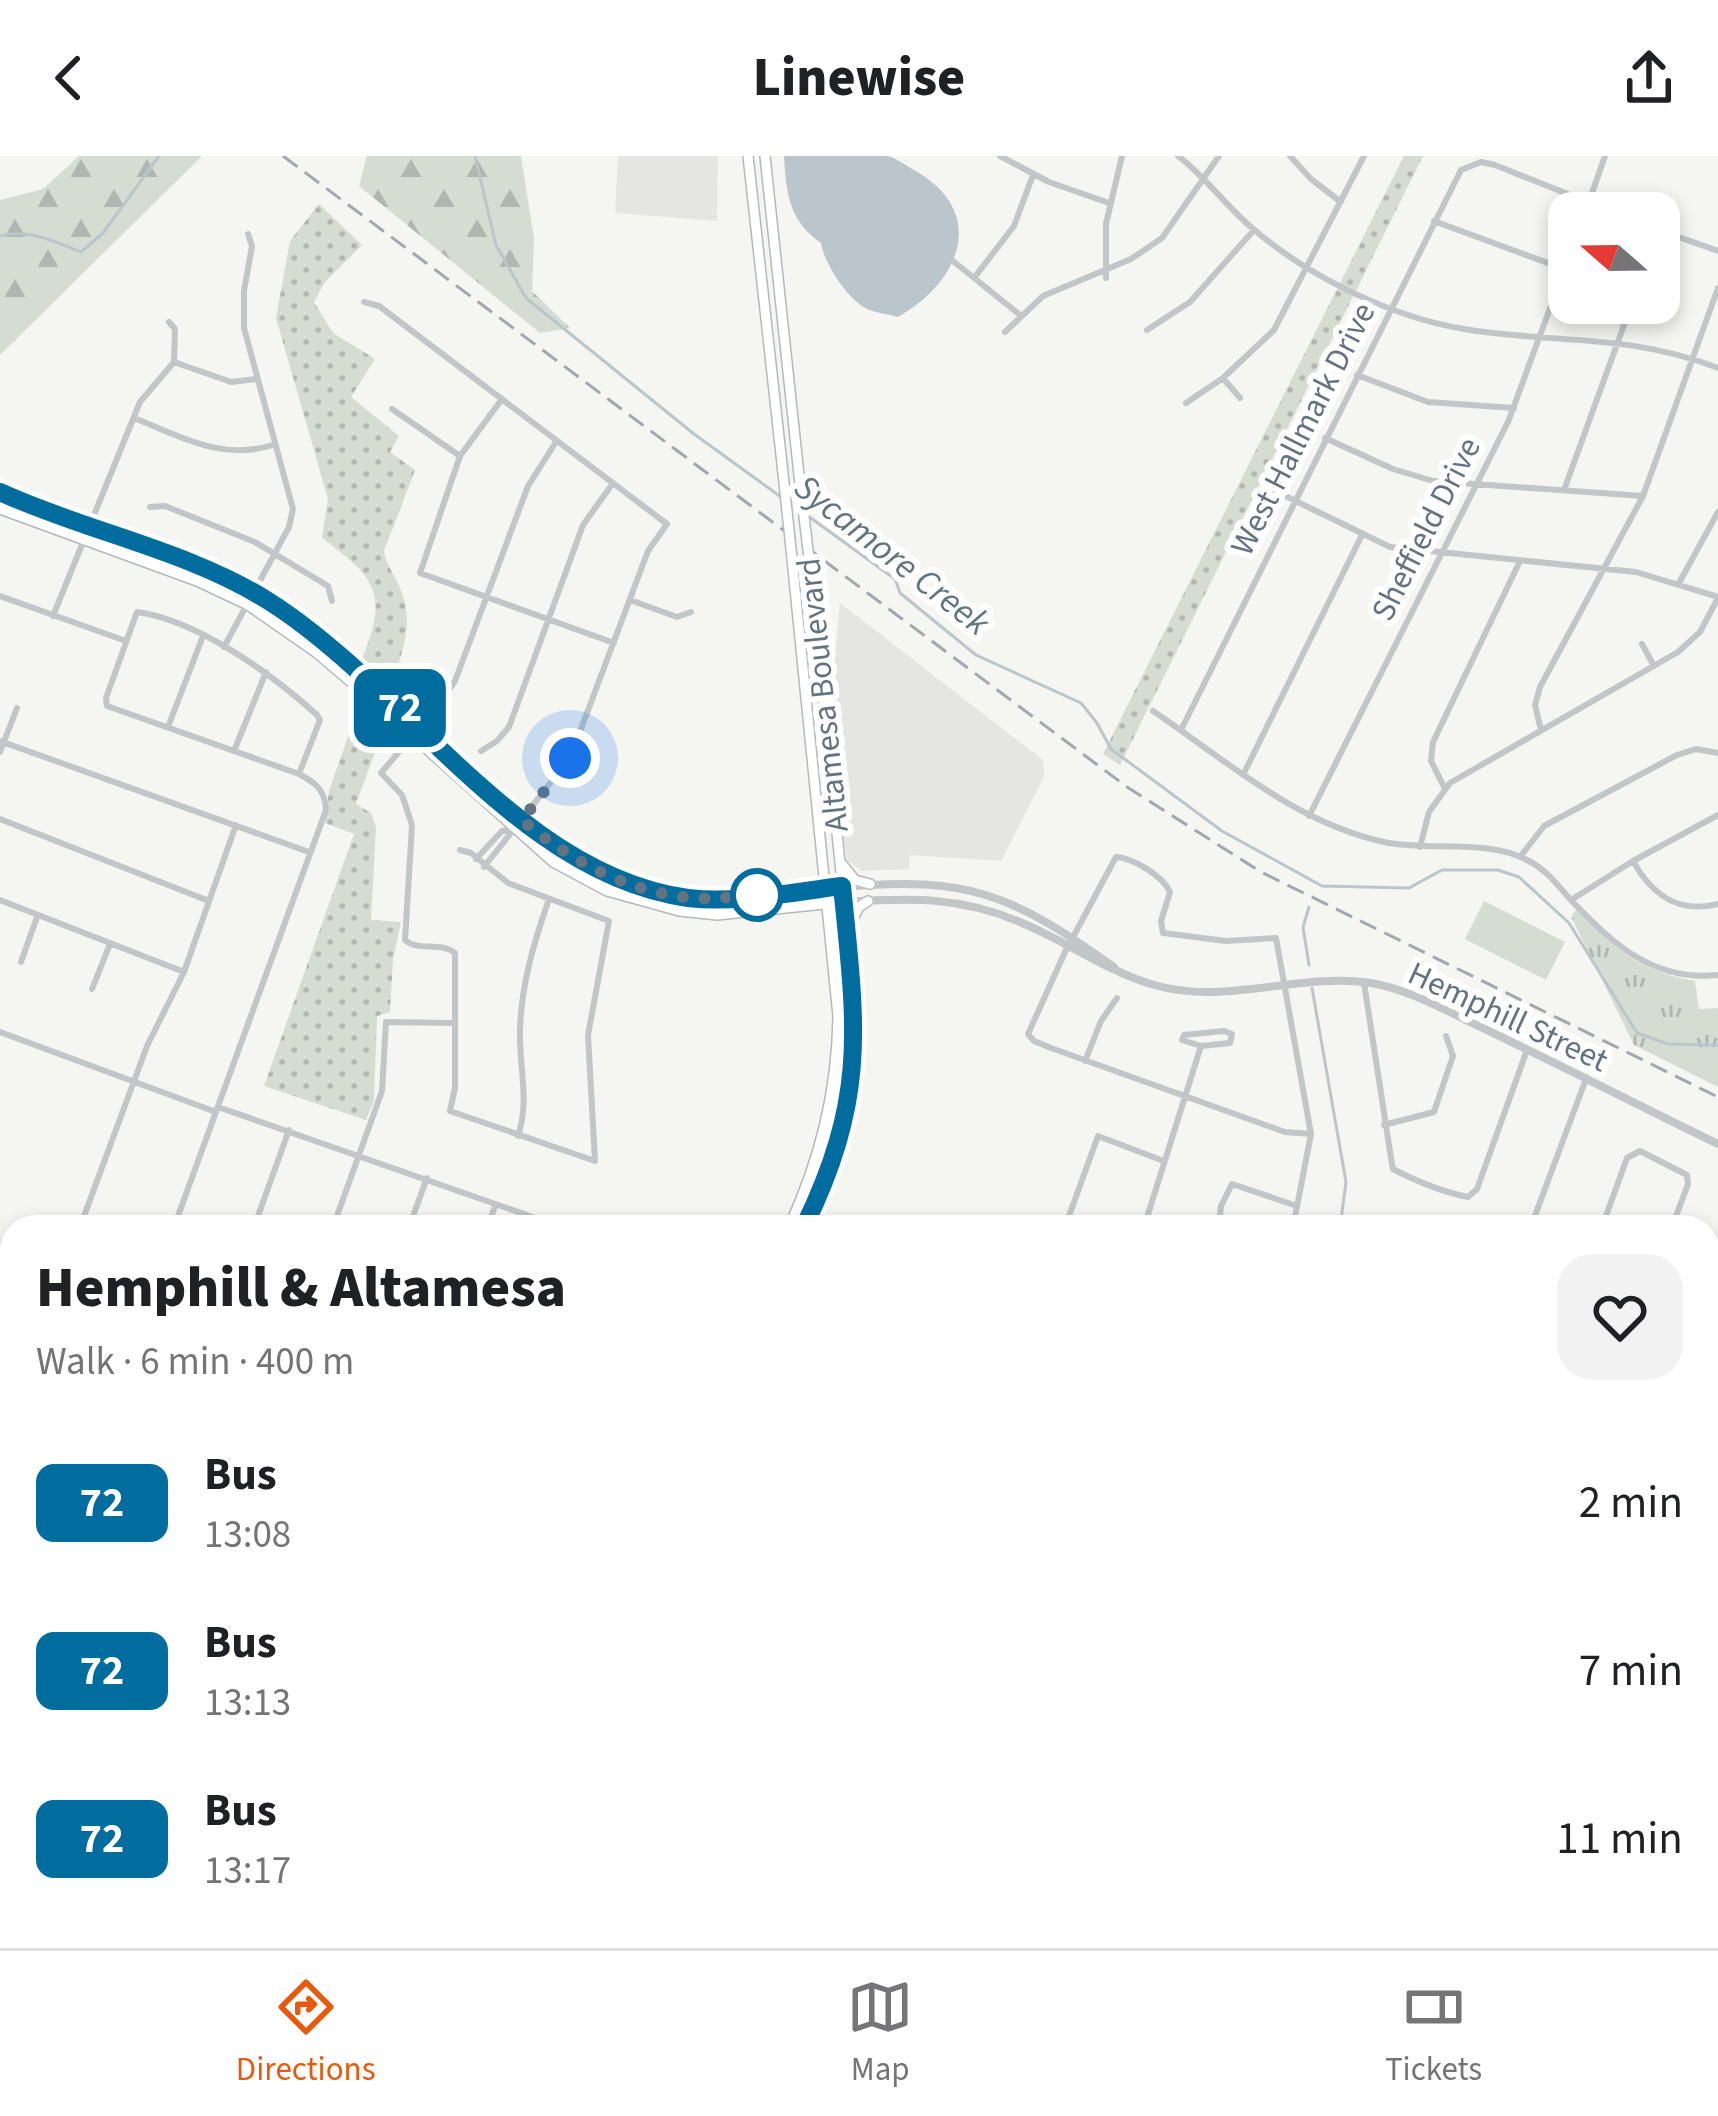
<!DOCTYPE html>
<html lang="en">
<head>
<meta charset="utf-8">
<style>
  :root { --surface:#fff; --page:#f2f2f2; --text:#202124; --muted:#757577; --line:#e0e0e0; --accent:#ea580c }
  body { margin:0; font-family:"Source Sans 3",sans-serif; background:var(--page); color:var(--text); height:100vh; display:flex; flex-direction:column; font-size:45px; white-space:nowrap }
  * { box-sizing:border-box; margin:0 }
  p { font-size:39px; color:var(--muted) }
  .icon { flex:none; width:66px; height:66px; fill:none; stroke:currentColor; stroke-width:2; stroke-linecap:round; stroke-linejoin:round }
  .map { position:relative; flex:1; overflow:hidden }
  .panel { position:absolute; left:0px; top:1059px; width:1719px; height:735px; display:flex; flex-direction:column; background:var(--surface); border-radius:36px 36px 0 0; box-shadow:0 6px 18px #0003 }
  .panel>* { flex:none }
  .badge { padding:0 24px; border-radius:18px; font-size:42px; line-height:78px }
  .needle { width:78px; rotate:290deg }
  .buttons { position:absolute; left:1548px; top:36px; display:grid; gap:24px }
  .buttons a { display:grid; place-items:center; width:132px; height:132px; border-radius:24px; background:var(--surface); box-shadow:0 6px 18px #0003; font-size:60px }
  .you { position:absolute; width:60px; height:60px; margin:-30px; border:9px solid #fff; border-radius:50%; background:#1a73e8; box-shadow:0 0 0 18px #1a73e833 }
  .map>.badge { position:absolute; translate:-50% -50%; box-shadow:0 0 0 6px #fff }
  .round { display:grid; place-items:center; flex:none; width:126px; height:126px; border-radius:36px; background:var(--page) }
  .headline { display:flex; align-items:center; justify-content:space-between; height:204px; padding:0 36px }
  h1 { font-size:57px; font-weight:800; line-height:90px }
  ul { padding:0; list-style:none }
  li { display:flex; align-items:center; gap:36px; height:168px; padding:0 36px }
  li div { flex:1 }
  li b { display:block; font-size:45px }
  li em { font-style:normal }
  li .badge { min-width:132px; font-weight:700; text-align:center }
  header { display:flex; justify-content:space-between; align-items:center; height:156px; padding:0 36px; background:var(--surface); font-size:54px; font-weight:800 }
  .tabs { display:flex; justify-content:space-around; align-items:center; height:168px; border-top:3px solid var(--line); background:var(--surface); font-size:33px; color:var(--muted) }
  .tabs a { display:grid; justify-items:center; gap:6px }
  .tabs .active { color:var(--accent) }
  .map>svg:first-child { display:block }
  .built { fill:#e5e6e4 }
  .grass { fill:url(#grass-dots) }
  .forest { fill:url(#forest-firs) }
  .park { fill:url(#park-tufts) }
  .pitch { fill:#d5dcd2 }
  .water { fill:#bbc6cc }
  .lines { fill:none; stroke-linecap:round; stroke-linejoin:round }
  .stream { stroke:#bbc6cc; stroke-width:3 }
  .secondary-casing { stroke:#b4b9be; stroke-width:12 }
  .minor { stroke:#c2c6c9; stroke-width:6 }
  .tertiary { stroke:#c2c6c9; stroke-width:8 }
  .secondary { stroke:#fff; stroke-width:9 }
  .rail { stroke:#a2a8ae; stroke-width:3; stroke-dasharray:18 9; stroke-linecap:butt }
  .secondary-bridge-casing { stroke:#b4b9be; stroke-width:12; stroke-linecap:butt }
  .secondary-bridge { stroke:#fff; stroke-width:9 }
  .line-casing { stroke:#fff; stroke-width:27 }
  .line { stroke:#006d9e; stroke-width:18 }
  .walk { stroke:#637382; stroke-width:12; stroke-dasharray:0 21.6 }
  .stop-dot { fill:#fff; stroke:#006d9e; stroke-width:6 }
  .labels { text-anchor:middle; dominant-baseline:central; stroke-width:12; stroke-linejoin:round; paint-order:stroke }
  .street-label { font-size:33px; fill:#637382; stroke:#fff }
  .water-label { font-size:36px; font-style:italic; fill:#5f767f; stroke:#fff }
</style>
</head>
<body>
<header><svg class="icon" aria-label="back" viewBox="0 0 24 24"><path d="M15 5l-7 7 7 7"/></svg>Linewise<svg class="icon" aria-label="share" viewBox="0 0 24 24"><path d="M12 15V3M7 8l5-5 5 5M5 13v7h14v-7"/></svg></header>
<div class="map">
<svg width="1718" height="1792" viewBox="0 0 1718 1792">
  <defs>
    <pattern id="grass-dots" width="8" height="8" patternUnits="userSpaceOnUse" patternTransform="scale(3)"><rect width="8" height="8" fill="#d5dcd2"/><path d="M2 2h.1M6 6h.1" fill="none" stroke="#b0b7b0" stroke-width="1.8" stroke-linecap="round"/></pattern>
    <pattern id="forest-firs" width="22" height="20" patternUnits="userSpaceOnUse" patternTransform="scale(3)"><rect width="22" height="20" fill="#d5dcd2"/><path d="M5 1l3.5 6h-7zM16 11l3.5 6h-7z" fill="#b0b7b0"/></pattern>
    <pattern id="park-tufts" width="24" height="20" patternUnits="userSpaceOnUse" patternTransform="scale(3)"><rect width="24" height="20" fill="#d5dcd2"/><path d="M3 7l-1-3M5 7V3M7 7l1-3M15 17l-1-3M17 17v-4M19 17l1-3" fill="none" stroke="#b0b7b0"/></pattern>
  </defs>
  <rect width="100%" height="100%" fill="#f5f5f1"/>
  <path class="built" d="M618,0H718L717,65L615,57Z
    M840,447L1043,604L1044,621L1001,705L909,699L910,713L862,715L847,704L840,656L849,654L832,532Z
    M350,1782H425L421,1792H356Z
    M461,1782H520L515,1792H457Z"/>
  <path class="grass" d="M1404,0H1423L1120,609L1103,598Z
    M319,48L362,89L325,126L314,146L333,177L375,203L351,241L399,280L390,296L415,314L384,395C386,409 394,418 400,432C415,466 402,497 391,530L362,503C389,438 376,422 322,382L328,343L276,162L290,85Z
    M358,552L383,574L356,648L371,657L376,671L371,764L401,766L393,803L390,856L377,860L374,944L366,964L264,930L354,678L325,667L329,635Z"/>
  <path class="forest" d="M79,0H202L0,199V44L43,33Z
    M367,0H521L534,83L532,135L570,172L540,177L359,30Z"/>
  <path class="park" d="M1576,754C1615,793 1639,815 1695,825L1699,853L1718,852V931L1634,889L1571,761Z"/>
  <path class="pitch" d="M1484,745L1565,786L1546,824L1465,783Z"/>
  <path class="water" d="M784,0C816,0 855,0 887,0C897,2 910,12 919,17C989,60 957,128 898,161C888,158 876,157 867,153C848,144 824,107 821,87C789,65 786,37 784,0Z"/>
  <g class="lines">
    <path class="stream" d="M475,0L496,89L526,142L694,278L781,341
      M0,80C29,72 55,86 81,96L103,77L159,0
      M808,360L895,423L900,437L976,499L1081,547L1097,567L1111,593L1222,675L1322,730L1409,732L1442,714H1498L1519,721L1569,767L1637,877L1668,888L1718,889
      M1309,809L1303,771L1309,751
      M1312,832L1346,1026L1340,1071
      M1661,1782L1663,1792"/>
    <defs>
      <path id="secondary" d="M748,0L782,308
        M765,0L799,319
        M0,336C87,376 188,394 269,446C408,535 519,718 688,742C737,748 793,736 842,731
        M0,353L197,425L248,449L317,497L373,545L553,706L607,735L679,755L717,759L844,746
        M842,708L855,724L870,728
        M849,770L859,751L868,745
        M789,1071C820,1003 837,936 838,860L791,393
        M805,1071L825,1028L845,968L856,864L809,402
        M0,1555L12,1559
        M620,1782L649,1792
        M657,1782L685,1792
        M431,1792L435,1782
        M449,1792L453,1782"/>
    </defs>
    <use href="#secondary" class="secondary-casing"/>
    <path class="minor" d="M1000,0L1049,26L1109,47
      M1178,0C1205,20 1225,49 1251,71C1307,120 1391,161 1464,173C1555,188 1628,177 1718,212
      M1290,0L1311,23L1341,46
      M1585,57L1605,0
      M1434,65L1564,113
      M1659,74L1718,95
      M953,105L1020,159
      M974,122L1014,70L1033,19
      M1106,122V68L1122,0
      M364,146L379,150L667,368L648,395L570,602L484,711
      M1147,174L1190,146L1254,74
      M1005,176L1043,140L1131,103L1162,82L1219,0
      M174,206L231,226L256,223
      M1357,219L1428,246L1514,252
      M1223,222L1240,242
      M502,243L460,300L420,417L614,487
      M1186,247L1223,222L1274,174L1364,0
      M392,253L460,300
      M134,262C182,281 221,305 273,289
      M1325,282L1393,313L1433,325L1643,340
      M1267,331L1390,391L1636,416L1718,441
      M1564,334L1632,147
      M150,351L165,350L255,386L328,430L332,445
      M1679,427L1718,356
      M0,440L126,485
      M630,444L677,461L691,456
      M53,460L140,246L174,206L175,173L169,166
      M1642,488L1654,510
      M224,491L289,371L293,353L244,172V135L252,90L248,78
      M1153,555C1227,605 1294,666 1384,686C1430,696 1487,682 1529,705C1546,714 1557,728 1569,742C1611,787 1653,826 1718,819
      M168,571L203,480
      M1181,574L1461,14L1481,6L1495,9L1615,57
      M1541,574L1535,549L1540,531L1643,340L1718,132
      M0,585L309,696
      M234,595L266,516
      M481,595L497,585L509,571L583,369L613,327
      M0,596L17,552
      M1244,617L1362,379
      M1445,633L1431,605L1433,586L1520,405
      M1309,660L1508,266L1569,101
      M0,663L209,745
      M1420,691L1429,656L1450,627L1678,496L1700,476L1718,442
      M460,694L471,697L508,727L609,765L588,879L595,1005L450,955L455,932V797C441,785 418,796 405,784L412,669L402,639L381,617L438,550L455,525L528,330L556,286
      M1520,701L1544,670L1677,599L1696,593L1718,597
      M476,703L502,675L513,673
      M1633,705C1652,739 1678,758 1718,748
      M0,744L184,816
      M1571,744L1633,705L1718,659
      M21,806L37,761
      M1364,827L1391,1002L1393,1013C1416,1025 1443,1036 1468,1041L1477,1033L1527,894
      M92,833L110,788
      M0,876L216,956
      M1085,905L1101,865L1117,842
      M218,951L561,1071
      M1384,969L1434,956L1453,900L1446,880
      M518,980C530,944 519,912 520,875C521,829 534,786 549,743
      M80,1071L147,890L184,816L236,669
      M174,1071L326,654C325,634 316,627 299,618L107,550L106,542L137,456C197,464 272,518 317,559L320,564L299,618
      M254,1071L289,974
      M333,1071L382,935L386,866L452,867
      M409,1071L427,1022
      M487,1071L496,1048
      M1065,1071L1098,980L1161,1004
      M1144,1071L1201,890L1230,887L1232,878L1224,875L1184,879L1182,884L1201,890
      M1219,1071L1221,1050L1232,1028L1297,1050
      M1293,1071L1311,978L1276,782L1226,785L1163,777L1161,765L1170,736C1163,720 1133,702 1116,701L1065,796L1028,878L1034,885L1051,892L1285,976L1311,978
      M1548,1071L1533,1065L1586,923
      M1602,1071L1627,1002L1640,995L1687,1019L1688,1028L1672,1071
      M1707,1130L1718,1134L1707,1164
      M0,1155L12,1148
      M1707,1203L1718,1207
      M0,1294L12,1260
      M0,1327L12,1330
      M1707,1426L1718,1384
      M1707,1540L1718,1543
      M0,1548L12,1520
      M1707,1613L1718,1614
      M0,1781L12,1738
      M1686,1782L1695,1792
      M75,1792L79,1782
      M152,1792L156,1782
      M230,1792L234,1782
      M727,1792L731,1782
      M797,1792L801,1782
      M870,1792L874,1782
      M939,1792L943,1782
      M1009,1792L1013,1782"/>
    <path class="tertiary" d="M842,731C970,720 1011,738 1114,811
      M844,746C909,742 961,740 1022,767C1068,786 1106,815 1154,829C1227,850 1298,816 1371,827C1412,834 1452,858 1489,875C1566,912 1642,951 1718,988
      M1707,1466L1718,1469"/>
    <use href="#secondary" class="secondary"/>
    <path class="rail" d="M283,0L1127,631L1261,716L1718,941"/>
    <defs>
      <path id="secondary-bridge" d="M782,308L791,393
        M799,319L809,402"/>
    </defs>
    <use href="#secondary-bridge" class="secondary-bridge-casing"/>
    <use href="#secondary-bridge" class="secondary-bridge"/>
  </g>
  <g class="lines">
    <defs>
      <path id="line" d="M0,336C87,376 188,394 270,446C408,534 519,719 688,742C737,748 793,736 842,730C856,870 868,939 804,1071"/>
    </defs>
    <use href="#line" class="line-casing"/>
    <use href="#line" class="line"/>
    <path class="walk" d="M570,602L522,664C569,704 628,736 691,742C713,744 735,740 757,739"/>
  </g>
  <circle class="stop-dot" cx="757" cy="739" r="24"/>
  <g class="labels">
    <g class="street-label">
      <text transform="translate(1303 273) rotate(-63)">West Hallmark Drive</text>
      <text transform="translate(1426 373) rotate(-63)">Sheffield Drive</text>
      <text transform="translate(823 539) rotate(-96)">Altamesa Boulevard</text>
      <text transform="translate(1508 861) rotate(25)">Hemphill Street</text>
    </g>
    <g class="water-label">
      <text transform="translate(892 399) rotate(38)">Sycamore Creek</text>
    </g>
  </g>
</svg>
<div class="buttons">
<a><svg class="needle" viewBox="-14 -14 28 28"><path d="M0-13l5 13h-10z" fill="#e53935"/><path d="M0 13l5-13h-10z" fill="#757577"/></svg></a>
</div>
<div class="you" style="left:570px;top:602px"></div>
<b class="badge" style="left:400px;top:552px;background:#006d9e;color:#fff">72</b>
<section class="panel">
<div class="headline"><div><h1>Hemphill &amp; Altamesa</h1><p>Walk · 6 min · 400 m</p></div><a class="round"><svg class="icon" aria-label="heart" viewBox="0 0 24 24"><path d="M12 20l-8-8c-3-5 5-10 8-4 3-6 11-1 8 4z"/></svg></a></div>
<ul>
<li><span class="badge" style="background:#006d9e;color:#fff">72</span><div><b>Bus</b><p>13:08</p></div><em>2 min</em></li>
<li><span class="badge" style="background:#006d9e;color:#fff">72</span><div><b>Bus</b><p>13:13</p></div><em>7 min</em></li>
<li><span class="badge" style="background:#006d9e;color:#fff">72</span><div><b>Bus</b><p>13:17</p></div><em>11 min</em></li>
</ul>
</section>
</div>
<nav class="tabs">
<a class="active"><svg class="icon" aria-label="directions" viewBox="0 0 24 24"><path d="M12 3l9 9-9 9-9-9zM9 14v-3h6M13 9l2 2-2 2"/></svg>Directions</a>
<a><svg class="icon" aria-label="map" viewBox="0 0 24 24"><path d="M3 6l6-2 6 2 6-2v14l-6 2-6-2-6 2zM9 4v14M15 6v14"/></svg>Map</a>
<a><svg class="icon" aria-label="tickets" viewBox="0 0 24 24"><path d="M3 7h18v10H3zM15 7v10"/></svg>Tickets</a>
</nav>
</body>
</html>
